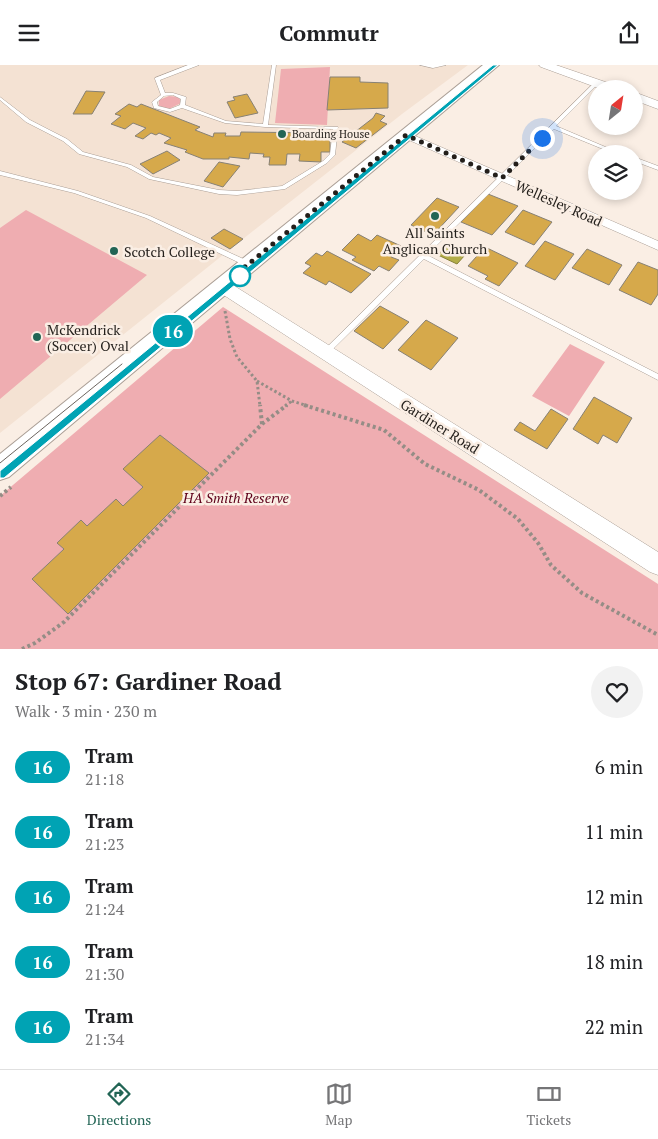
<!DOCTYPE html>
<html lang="en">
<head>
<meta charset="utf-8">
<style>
  :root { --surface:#fff; --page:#f2f2f2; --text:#202124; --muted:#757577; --line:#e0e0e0; --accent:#226555 }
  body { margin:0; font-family:"PT Serif",serif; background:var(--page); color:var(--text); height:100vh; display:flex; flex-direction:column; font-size:19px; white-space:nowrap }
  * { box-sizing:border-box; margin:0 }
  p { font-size:16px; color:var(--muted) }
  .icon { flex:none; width:28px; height:28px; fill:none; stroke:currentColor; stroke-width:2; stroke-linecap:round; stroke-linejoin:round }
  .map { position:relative; height:584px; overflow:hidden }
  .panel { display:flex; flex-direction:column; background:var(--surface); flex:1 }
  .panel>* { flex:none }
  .badge { padding:0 10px; border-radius:16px; font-size:18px; line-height:32px }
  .needle { width:32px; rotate:30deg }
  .controls { position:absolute; left:588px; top:15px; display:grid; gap:10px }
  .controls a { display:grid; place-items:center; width:55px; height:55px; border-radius:50%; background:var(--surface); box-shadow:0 2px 8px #0003; font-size:25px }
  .you { position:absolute; width:25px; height:25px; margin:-12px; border:4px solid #fff; border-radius:50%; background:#1a73e8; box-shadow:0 0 0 8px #1a73e833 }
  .map>.badge { position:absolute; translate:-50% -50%; box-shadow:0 0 0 2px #fff }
  .round { display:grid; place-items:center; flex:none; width:52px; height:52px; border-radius:26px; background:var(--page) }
  .head { display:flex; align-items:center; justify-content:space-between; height:85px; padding:0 15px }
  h1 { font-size:24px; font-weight:700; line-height:38px }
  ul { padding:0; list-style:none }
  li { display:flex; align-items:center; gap:15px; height:65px; padding:0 15px }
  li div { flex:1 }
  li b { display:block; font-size:19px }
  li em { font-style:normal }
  li .badge { min-width:55px; font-weight:700; text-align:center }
  header { display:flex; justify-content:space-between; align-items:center; height:65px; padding:0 15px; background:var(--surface); font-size:22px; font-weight:700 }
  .dock { display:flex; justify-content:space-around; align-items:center; height:70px; border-top:1px solid var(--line); background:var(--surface); font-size:14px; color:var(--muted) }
  .dock a { display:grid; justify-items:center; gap:2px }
  .dock .active { color:var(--accent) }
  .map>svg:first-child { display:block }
  .built { fill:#f4e2d3 }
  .green { fill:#efadb1 }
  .water { fill:#b3ad48; stroke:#88823a }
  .building { fill:#d6a94b; stroke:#878175 }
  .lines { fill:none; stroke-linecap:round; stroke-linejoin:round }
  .service-casing { stroke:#aa9e95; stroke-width:1 }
  .minor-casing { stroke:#aa9e95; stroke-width:1 }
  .tertiary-casing { stroke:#aa9e95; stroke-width:1 }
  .primary-casing { stroke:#aa9e95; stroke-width:2 }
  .path-far1 { stroke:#958d86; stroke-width:3; stroke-dasharray:2.5 2.5; stroke-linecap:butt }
  .path { stroke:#958d86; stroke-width:4; stroke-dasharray:3 3; stroke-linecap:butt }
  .service { fill:#fff; fill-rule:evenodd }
  .minor { fill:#fff; fill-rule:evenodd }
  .tertiary { fill:#fff; fill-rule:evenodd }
  .primary { fill:#fff; fill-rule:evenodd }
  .tram { stroke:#6c655f; stroke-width:1 }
  .line { fill:#00a3b4; stroke:#fff }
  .walk { stroke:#231f1b; stroke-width:5; stroke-dasharray:0 9 }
  .poi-dot { fill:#226555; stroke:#faeee4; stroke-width:2 }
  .stop-dot { fill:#fff; stroke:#00a3b4; stroke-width:2.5 }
  .labels { text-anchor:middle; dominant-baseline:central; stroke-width:5; stroke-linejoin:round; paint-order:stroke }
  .far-poi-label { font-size:11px; fill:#231f1b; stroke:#faeee4; text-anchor:start }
  .street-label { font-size:14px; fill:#231f1b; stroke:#faeee4 }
  .poi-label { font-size:14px; fill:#231f1b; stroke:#faeee4; text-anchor:start }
  .park-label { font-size:14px; font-style:italic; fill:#5f011a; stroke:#faeee4 }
</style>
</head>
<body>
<header><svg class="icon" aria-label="menu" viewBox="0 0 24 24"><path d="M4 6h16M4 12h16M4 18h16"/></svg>Commutr<svg class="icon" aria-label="share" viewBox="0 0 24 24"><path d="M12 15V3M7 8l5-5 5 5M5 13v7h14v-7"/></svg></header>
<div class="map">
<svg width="658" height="584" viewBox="0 0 658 584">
  <rect width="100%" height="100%" fill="#faeee4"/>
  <path class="built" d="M0,0H468L402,49L253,166L0,368Z"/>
  <path class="green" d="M330,2L327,60L275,58L281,4Z
    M169,31L179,32L181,38L169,44L159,41V35Z
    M26,145L147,210L0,334V163Z
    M223,242L658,519V584H0V431Z
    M570,279L605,297L569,351L532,331Z"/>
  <path class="water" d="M446,181L465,190L457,199L438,190Z"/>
  <path class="building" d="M330,12H360V17L388,18V43L327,45Z
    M86,26L105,27L92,49H73Z
    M247,29L258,48L235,53L227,37L235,35L233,32Z
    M129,39L137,42L141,39L200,62L195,65L213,72L214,68H226L225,71H240L241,67L323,68V73H330V87H321V97L299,96L300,89H287L286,100H269L270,92H263L264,89L250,88L249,94L229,92V94H203L185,87L187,85L164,78L171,73L159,68L156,70L151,68L143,74L135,71L146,63L133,58L125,64L111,59L121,51L115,49Z
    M376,48L385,51L380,56L387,59L356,83L342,77L373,53Z
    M167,86L180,95L153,109L140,99Z
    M219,97L240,101L223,122L204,116Z
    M488,129L518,141L492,170L461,157Z
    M437,133L459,142L433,170L411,160Z
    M523,145L552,157L534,180L505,167Z
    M224,164L243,174L230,184L211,173Z
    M358,169L371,176L377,170L401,181L391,192L399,195L389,206L379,201L374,206L352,195L356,192L342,185Z
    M545,176L574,189L555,215L525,201Z
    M485,182L518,198L499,221L485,214L488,211L468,201Z
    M587,184L622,200L609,220L572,203Z
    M327,186L371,209L351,228L329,216L326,220L303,208L311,201L305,198L316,188L322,191Z
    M638,197L658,205V229L651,240L619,225Z
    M380,241L409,257L383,284L354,266Z
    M426,255L458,273L431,305L398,285Z
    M594,332L632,353L617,378L603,370L598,379L573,364Z
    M551,344L568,354L547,384L514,365L520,357L535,366Z
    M160,370L209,408L68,549L32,514L64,484L57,478L81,455L87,461L116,434L123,441L143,422L123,404Z"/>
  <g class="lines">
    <defs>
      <path id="service" d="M188,0H199L160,15L165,28H173L186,32L185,40L226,56L263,59L272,0H276L268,60L338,62L335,90L327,98L285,124L237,130L219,129L149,114L127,102L79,89L63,76L26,57L0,35V32L30,55L67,74L83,87L131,100L153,112L219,125L237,126L282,121L323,96L330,89L333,64L265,62L225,58L182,43L170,47L154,43L152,37L161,30L155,14V13ZM173,30L181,34L180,40L170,44L158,41L157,37L164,31Z
        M420,0H446L433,3Z
        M595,17L599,18L556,61L622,89H615L554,64L427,190L658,309V315L424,194L327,290H323L322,288L323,286Z
        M634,92L658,101V105L634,96Z
        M0,106L78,126L150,151L250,197L251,199L248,201H246L146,153L74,128L0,110Z"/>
      <path id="minor" d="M406,67L658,176V185L402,72L401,70Z"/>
      <path id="tertiary" d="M539,0H556L617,21L619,24H601L541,2Z
        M634,27L658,36V44L634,35Z
        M222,215L228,217L658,487V510L650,507L216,225L214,221L216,217Z"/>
      <path id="primary" d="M483,0H499L9,412L0,415V389Z"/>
    </defs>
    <use href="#service" class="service-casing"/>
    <use href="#minor" class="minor-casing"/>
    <use href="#tertiary" class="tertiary-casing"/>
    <use href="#primary" class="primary-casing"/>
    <path class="path-far1" d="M225,246L230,274L237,292L257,316L260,341
      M257,316L292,336L308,341
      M285,341L292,336"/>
    <path class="path" d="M304,340L384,365L425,399L479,425L518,454L538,478L551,500L582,528L658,570
      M262,359L287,340
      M0,431L11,422
      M22,584L35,578L64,557L262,359L260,340"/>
    <use href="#service" class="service"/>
    <use href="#minor" class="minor"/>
    <use href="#tertiary" class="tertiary"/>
    <use href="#primary" class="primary"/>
    <path class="tram" d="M0,398L122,299
      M0,409L495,0"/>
  </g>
  <path class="line" d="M493,0H498L4,413H0V406Z"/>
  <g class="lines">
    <path class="walk" d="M240,211L235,210L406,70L502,113L542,73"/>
  </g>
  <g class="poi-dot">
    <circle cx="282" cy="69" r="5"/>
    <circle cx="435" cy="151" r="5"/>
    <circle cx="114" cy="186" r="5"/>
    <circle cx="37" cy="272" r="5"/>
  </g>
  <circle class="stop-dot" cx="240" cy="211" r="10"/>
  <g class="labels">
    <g class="far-poi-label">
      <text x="292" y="69">Boarding House</text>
    </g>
    <g class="street-label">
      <text transform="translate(559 138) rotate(24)">Wellesley Road</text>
      <text transform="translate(440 361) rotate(32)">Gardiner Road</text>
    </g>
    <g class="poi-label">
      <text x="435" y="167" text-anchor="middle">All Saints<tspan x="435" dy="16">Anglican Church</tspan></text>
      <text x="124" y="186">Scotch College</text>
      <text x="47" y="264">McKendrick<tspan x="47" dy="16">(Soccer) Oval</tspan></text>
    </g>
    <g class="park-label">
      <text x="236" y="432">HA Smith Reserve</text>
    </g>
  </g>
</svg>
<div class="controls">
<a><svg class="needle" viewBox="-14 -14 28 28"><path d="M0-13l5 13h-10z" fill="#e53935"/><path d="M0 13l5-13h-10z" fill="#757577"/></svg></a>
<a><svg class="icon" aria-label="layers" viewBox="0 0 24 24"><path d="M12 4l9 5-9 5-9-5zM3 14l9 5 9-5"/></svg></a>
</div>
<div class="you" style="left:542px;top:73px"></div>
<b class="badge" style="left:173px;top:266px;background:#00a3b4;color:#fff">16</b>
</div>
<section class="panel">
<div class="head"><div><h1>Stop 67: Gardiner Road</h1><p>Walk · 3 min · 230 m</p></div><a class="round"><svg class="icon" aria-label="heart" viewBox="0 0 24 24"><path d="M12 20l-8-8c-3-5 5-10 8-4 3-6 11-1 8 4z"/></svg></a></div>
<ul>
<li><span class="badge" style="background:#00a3b4;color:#fff">16</span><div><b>Tram</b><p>21:18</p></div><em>6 min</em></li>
<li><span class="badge" style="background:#00a3b4;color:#fff">16</span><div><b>Tram</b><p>21:23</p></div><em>11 min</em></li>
<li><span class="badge" style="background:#00a3b4;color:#fff">16</span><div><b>Tram</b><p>21:24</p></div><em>12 min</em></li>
<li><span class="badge" style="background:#00a3b4;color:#fff">16</span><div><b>Tram</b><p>21:30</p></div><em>18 min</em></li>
<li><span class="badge" style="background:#00a3b4;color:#fff">16</span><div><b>Tram</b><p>21:34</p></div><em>22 min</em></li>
</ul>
</section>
<nav class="dock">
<a class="active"><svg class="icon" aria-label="directions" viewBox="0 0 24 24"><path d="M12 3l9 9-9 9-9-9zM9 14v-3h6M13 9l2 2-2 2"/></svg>Directions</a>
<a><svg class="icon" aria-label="map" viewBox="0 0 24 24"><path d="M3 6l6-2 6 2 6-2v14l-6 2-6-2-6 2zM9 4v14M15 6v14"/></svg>Map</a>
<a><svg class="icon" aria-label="tickets" viewBox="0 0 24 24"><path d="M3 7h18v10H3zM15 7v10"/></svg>Tickets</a>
</nav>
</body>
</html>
